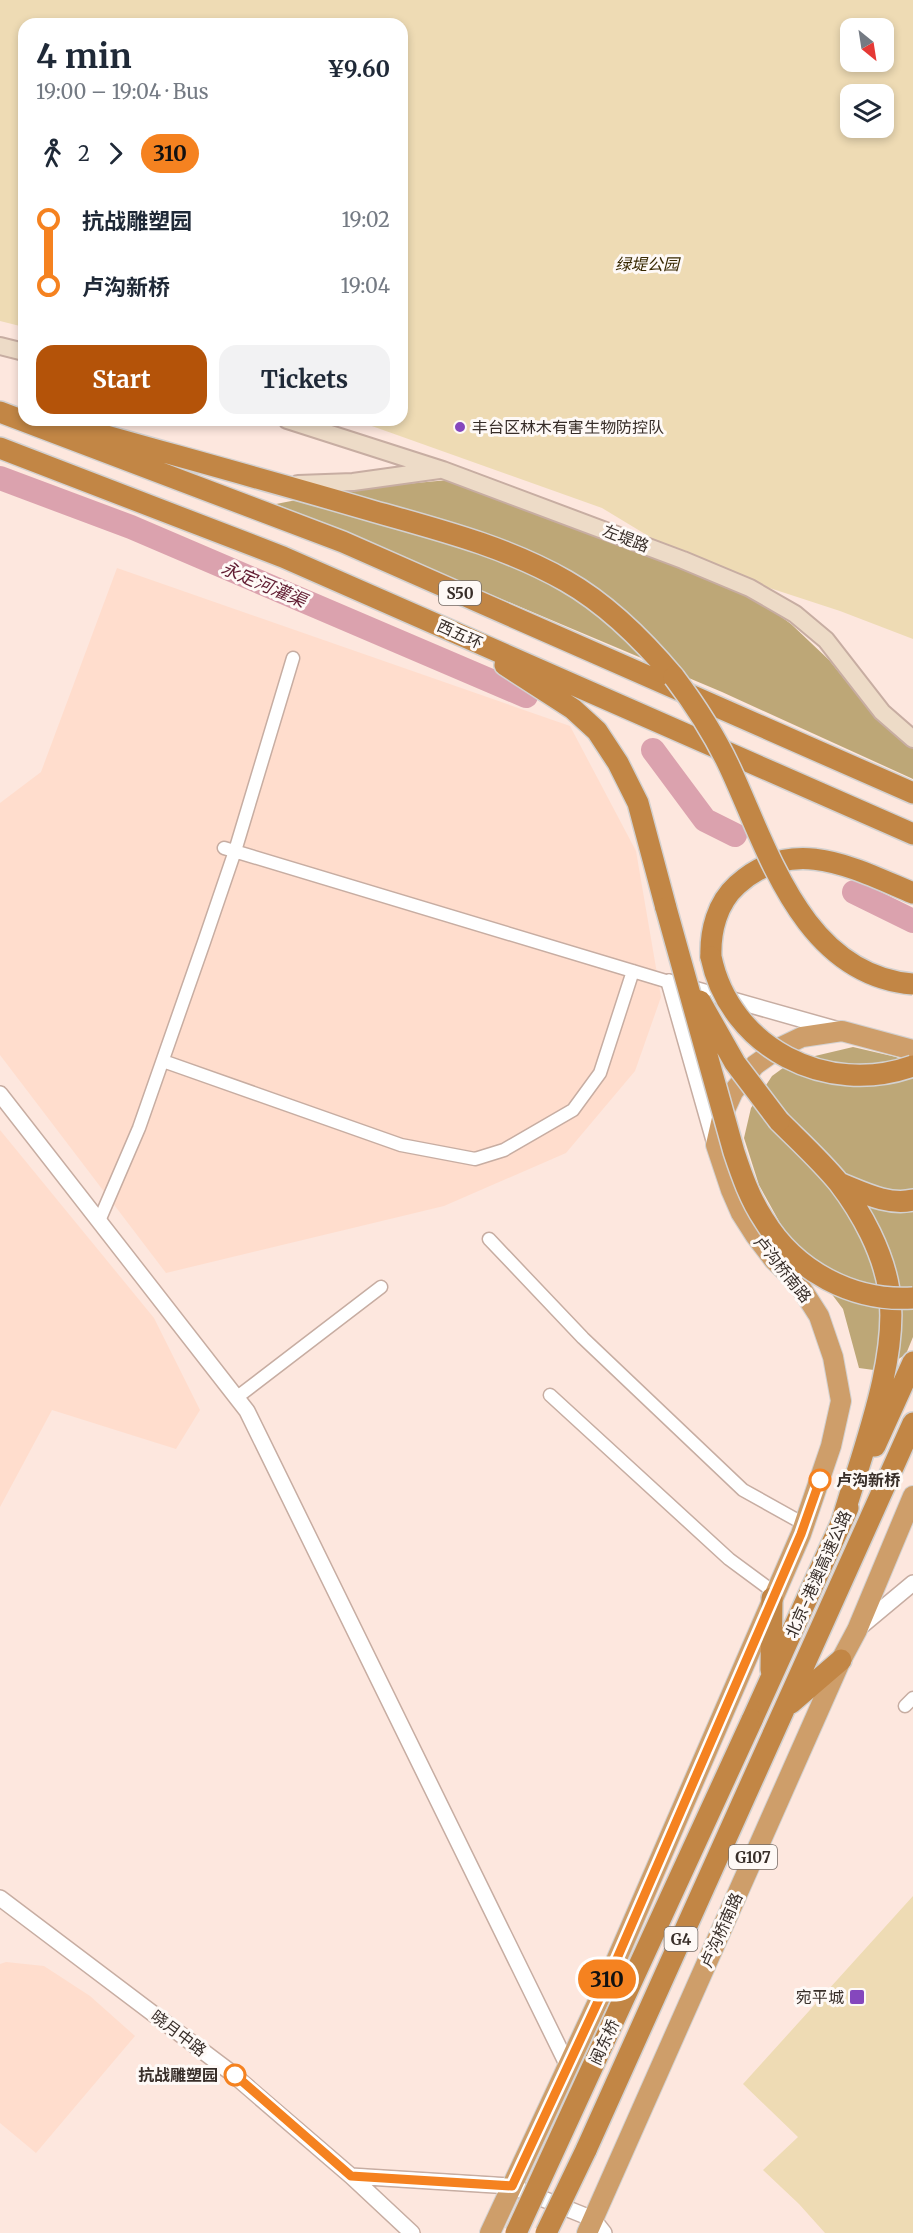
<!DOCTYPE html>
<html lang="en">
<head>
<meta charset="utf-8">
<style>
  :root { --surface:#fff; --page:#f2f2f3; --text:#1f2937; --muted:#747a83; --accent:#b45309 }
  body { margin:0; font-family:Merriweather,"Noto Sans SC",serif; background:var(--page); color:var(--text); height:100vh; display:flex; flex-direction:column; font-size:22px; white-space:nowrap }
  * { box-sizing:border-box; margin:0 }
  p { font-size:20px; color:var(--muted) }
  .icon { flex:none; width:33px; height:33px; fill:none; stroke:currentColor; stroke-width:2; stroke-linecap:round; stroke-linejoin:round }
  .map { position:relative; flex:1; overflow:hidden }
  .panel { position:absolute; left:18px; top:18px; width:390px; height:408px; display:flex; flex-direction:column; background:var(--surface); border-radius:18px; box-shadow:0 3px 9px #0003 }
  .panel>* { flex:none }
  .badge { padding:0 12px; border-radius:20px; font-size:21px; line-height:39px }
  .needle { width:39px; rotate:150deg }
  .buttons { position:absolute; left:840px; top:18px; display:grid; gap:12px }
  .buttons a { display:grid; place-items:center; width:54px; height:54px; border-radius:12px; background:var(--surface); box-shadow:0 3px 9px #0003; font-size:30px }
  .map>.badge { position:absolute; translate:-50% -50%; box-shadow:0 0 0 3px #fff }
  .legs { display:flex; align-items:center; gap:9px; height:66px; padding:0 18px; font-size:20px }
  .legs p { margin-inline-start:auto }
  .headline { display:flex; align-items:center; justify-content:space-between; height:102px; padding:0 18px }
  h1 { font-size:33px; font-weight:700; line-height:45px }
  .action { display:flex; gap:12px; margin-top:auto; padding:12px 18px }
  .action a { flex:1; height:69px; border-radius:18px; background:var(--accent); color:#fff; font-size:24px; font-weight:700; line-height:69px; text-align:center }
  .action a+a { background:var(--page); color:var(--text) }
  ul { padding:0 18px; list-style:none }
  li { display:flex; align-items:center; gap:21px; height:66px; font-size:22px }
  li i { display:grid; place-items:center; width:9px; height:100%; margin:0 8px; background:currentColor }
  li i::after { content:''; width:15px; height:15px; margin:-8px; border:4px solid; border-radius:50%; background:var(--surface) }
  li p { margin-inline-start:auto }
  li:first-child i { background:linear-gradient(#0000 50%,currentColor 0) }
  li:last-child i { background:linear-gradient(currentColor 50%,#0000 0) }
  .map>svg:first-child { display:block }
  .built { fill:#ffddcd }
  .green { fill:#eedbb4; fill-rule:evenodd }
  .forest { fill:#bda777 }
  .lines { fill:none; stroke-linecap:round; stroke-linejoin:round }
  .river { stroke:#dba2ae; stroke-width:24 }
  .minor-casing { stroke:#c7ada2; stroke-width:15 }
  .tertiary-casing { stroke:#c7ada2; stroke-width:18 }
  .secondary-casing { stroke:#c7ada2; stroke-width:20 }
  .trunk-casing { stroke:#d3d1d0; stroke-width:22 }
  .motorway-casing { stroke:#d3d1d0; stroke-width:24 }
  .minor { stroke:#fff; stroke-width:12 }
  .tertiary { stroke:#fff; stroke-width:15 }
  .secondary { stroke:#eddbc7; stroke-width:16 }
  .trunk { stroke:#ce9e6a; stroke-width:20 }
  .motorway { stroke:#c28645; stroke-width:21 }
  .motorway-bridge-casing { stroke:#d3d1d0; stroke-width:24; stroke-linecap:butt }
  .motorway-bridge { stroke:#c28645; stroke-width:21 }
  .line-1-casing { stroke:#fff; stroke-width:14 }
  .line-1 { stroke:#f58220; stroke-width:9 }
  .poi-dot { fill:#8547bd; stroke:#fef9f6; stroke-width:2 }
  .stop-1-dot { fill:#fff; stroke:#f58220; stroke-width:3 }
  .labels { text-anchor:middle; dominant-baseline:central; stroke-width:6; stroke-linejoin:round; paint-order:stroke }
  .shield { fill:#fef9f6; stroke:#736b66; stroke-width:1.5 }
  .shield-label { font-size:15px; font-weight:bold; fill:#382e29 }
  .park-label { font-size:16px; font-style:italic; fill:#372800; stroke:#fef9f6 }
  .poi-label { font-size:16px; fill:#382e29; stroke:#fef9f6; text-anchor:start }
  .street-label { font-size:16px; fill:#382e29; stroke:#fef9f6 }
  .stop-label { font-size:16px; font-weight:bold; fill:#382e29; stroke:#fef9f6; text-anchor:start }
  .water-label { font-size:18px; font-style:italic; fill:#611d32; stroke:#fef9f6 }
</style>
</head>
<body>
<div class="map">
<svg width="913" height="2233" viewBox="0 0 913 2233">
  <rect width="100%" height="100%" fill="#fde7de"/>
  <path class="built" d="M117,568L570,726L636,851L661,997L635,1071L566,1153L444,1206L166,1273L0,1055V803L41,772Z
    M0,1130L154,1318L200,1410L176,1449L52,1410L0,1507Z
    M6,1962L44,1966L90,1996L135,2036L36,2153L0,2123V1964Z"/>
  <path class="green" d="M0,0H913V639L840,611L693,563L602,508L355,420H402V24H24V327L0,321ZM850,28H884V62H850ZM850,94H884V128H850Z
    M913,1896V2233H825L799,2204L763,2170L798,2137L743,2084Z"/>
  <path class="forest" d="M448,480L671,560L755,598L791,624L829,660L878,721L913,748V779L722,692L276,504L352,489Z
    M853,1047L896,1057L913,1065V1337L906,1354L881,1371L859,1368L843,1309L785,1232L759,1185L744,1138L751,1108L772,1076L783,1068L815,1056Z"/>
  <g class="lines">
    <path class="river" d="M0,478L131,527L526,696
      M653,750L705,820L735,835
      M854,892L913,921"/>
    <defs>
      <path id="minor" d="M224,848L669,982
        M163,1061L401,1145L475,1159L504,1150L573,1110L600,1073L633,971
        M99,1221L139,1128L204,942L235,851L293,658
        M489,1239L583,1338L743,1490L804,1524
        M550,1395L729,1559L775,1593
        M236,1398L381,1287
        M905,1706L913,1698"/>
      <path id="tertiary" d="M669,982L839,1030
        M669,982L715,1144
        M0,1094L247,1411L567,2064
        M859,1628L913,1583
        M0,1898L229,2071L351,2176L412,2233
        M351,2176L511,2186L593,2219L604,2233"/>
      <path id="secondary" d="M0,346L24,352
        M287,420L443,470L683,560L750,588L795,614L826,640L882,712L913,739
        M298,484L353,482L439,470"/>
      <path id="trunk" d="M490,2233L602,1993L801,1534L831,1446L841,1401L833,1357L819,1316L798,1283L774,1260L755,1235L741,1213L731,1190L716,1145L723,1114L733,1092L755,1065L779,1048L802,1037L842,1031L913,1050
        M587,2233L841,1660L857,1630L913,1496"/>
      <path id="motorway" d="M0,412L343,542L913,793
        M71,426C170,454 270,481 369,510C436,529 505,546 566,581C608,605 643,640 674,677
        M0,448L283,557L913,834
        M505,665L573,709L597,731L618,763L638,803L666,908
        M711,957C710,931 717,903 737,885C793,834 853,868 913,893
        M779,1121C799,1141 821,1161 839,1183C862,1213 883,1252 889,1290C900,1357 861,1455 842,1521
        M839,1183C862,1192 888,1206 913,1200
        M875,1446L913,1362
        M771,1670L772,1598
        M791,1703L841,1660
        M752,1720L848,1508
        M586,2150L913,1423"/>
    </defs>
    <use href="#minor" class="minor-casing"/>
    <use href="#tertiary" class="tertiary-casing"/>
    <use href="#secondary" class="secondary-casing"/>
    <use href="#trunk" class="trunk-casing"/>
    <use href="#motorway" class="motorway-casing"/>
    <use href="#minor" class="minor"/>
    <use href="#tertiary" class="tertiary"/>
    <use href="#secondary" class="secondary"/>
    <use href="#trunk" class="trunk"/>
    <use href="#motorway" class="motorway"/>
    <defs>
      <path id="motorway-bridge" d="M674,677C695,705 714,734 729,766C768,849 802,975 913,984
        M666,908L734,1152C742,1176 750,1199 764,1220C795,1271 853,1302 913,1298
        M711,957C730,1048 827,1097 913,1066
        M700,1001L735,1063L779,1121
        M516,2233L752,1720
        M546,2233L586,2150"/>
    </defs>
    <use href="#motorway-bridge" class="motorway-bridge-casing"/>
    <use href="#motorway-bridge" class="motorway-bridge"/>
  </g>
  <g class="lines">
    <defs>
      <path id="line-1" d="M235,2075L351,2176L512,2186L602,1993L801,1534L820,1480"/>
    </defs>
    <use href="#line-1" class="line-1-casing"/>
    <use href="#line-1" class="line-1"/>
  </g>
  <g class="poi-dot">
    <circle cx="460" cy="427" r="6"/>
    <rect x="849" y="1989" width="16" height="16" rx="3"/>
  </g>
  <g class="stop-1-dot">
    <circle cx="820" cy="1480" r="10"/>
    <circle cx="235" cy="2075" r="10"/>
  </g>
  <g class="labels">
    <g class="shield">
      <rect x="439" y="581" width="42" height="24" rx="4.5"/>
      <rect x="729" y="1845" width="48" height="24" rx="4.5"/>
      <rect x="664.5" y="1927" width="33" height="24" rx="4.5"/>
    </g>
    <g class="shield-label">
      <text x="460" y="593">S50</text>
      <text x="753" y="1857">G107</text>
      <text x="681" y="1939">G4</text>
    </g>
    <g class="park-label">
      <text x="647" y="264">绿堤公园</text>
    </g>
    <g class="poi-label">
      <text x="472" y="427">丰台区林木有害生物防控队</text>
      <text x="844" y="1997" text-anchor="end">宛平城</text>
    </g>
    <g class="street-label">
      <text transform="translate(626 538) rotate(21)">左堤路</text>
      <text transform="translate(460 634) rotate(24)">西五环</text>
      <text transform="translate(783 1269) rotate(51)">卢沟桥南路</text>
      <text transform="translate(818 1574) rotate(-66)">北京-港澳高速公路</text>
      <text transform="translate(721 1930) rotate(-66)">卢沟桥南路</text>
      <text transform="translate(179 2033) rotate(37)">晓月中路</text>
      <text transform="translate(604 2042) rotate(-65)">阀东桥</text>
    </g>
    <g class="stop-label">
      <text x="836" y="1480">卢沟新桥</text>
      <text x="218" y="2075" text-anchor="end">抗战雕塑园</text>
    </g>
    <g class="water-label">
      <text transform="translate(264 584) rotate(23)">永定河灌渠</text>
    </g>
  </g>
</svg>
<div class="buttons">
<a><svg class="needle" viewBox="-14 -14 28 28"><path d="M0-13l5 13h-10z" fill="#e53935"/><path d="M0 13l5-13h-10z" fill="#747a83"/></svg></a>
<a><svg class="icon" aria-label="layers" viewBox="0 0 24 24"><path d="M12 4l9 5-9 5-9-5zM3 14l9 5 9-5"/></svg></a>
</div>
<b class="badge" style="left:607px;top:1979px;background:#f58220;color:#111">310</b>
<section class="panel">
<div class="headline"><div><h1>4 min</h1><p>19:00 – 19:04 · Bus</p></div><b>¥9.60</b></div>
<div class="legs"><svg class="icon" aria-label="walk" viewBox="0 0 24 24"><circle cx="13" cy="4" r="2"/><path d="M13 8l-2 6 4 7M11 14l-3 7M7 12l3-4h3l4 4"/></svg>2<svg class="icon" aria-label="forward" viewBox="0 0 24 24"><path d="M9 5l7 7-7 7"/></svg><b class="badge" style="background:#f58220;color:#111">310</b></div>
<ul>
<li><i style="color:#f58220"></i><b>抗战雕塑园</b><p>19:02</p></li>
<li><i style="color:#f58220"></i><b>卢沟新桥</b><p>19:04</p></li>
</ul>
<div class="action"><a>Start</a><a>Tickets</a></div>
</section>
</div>
</body>
</html>
